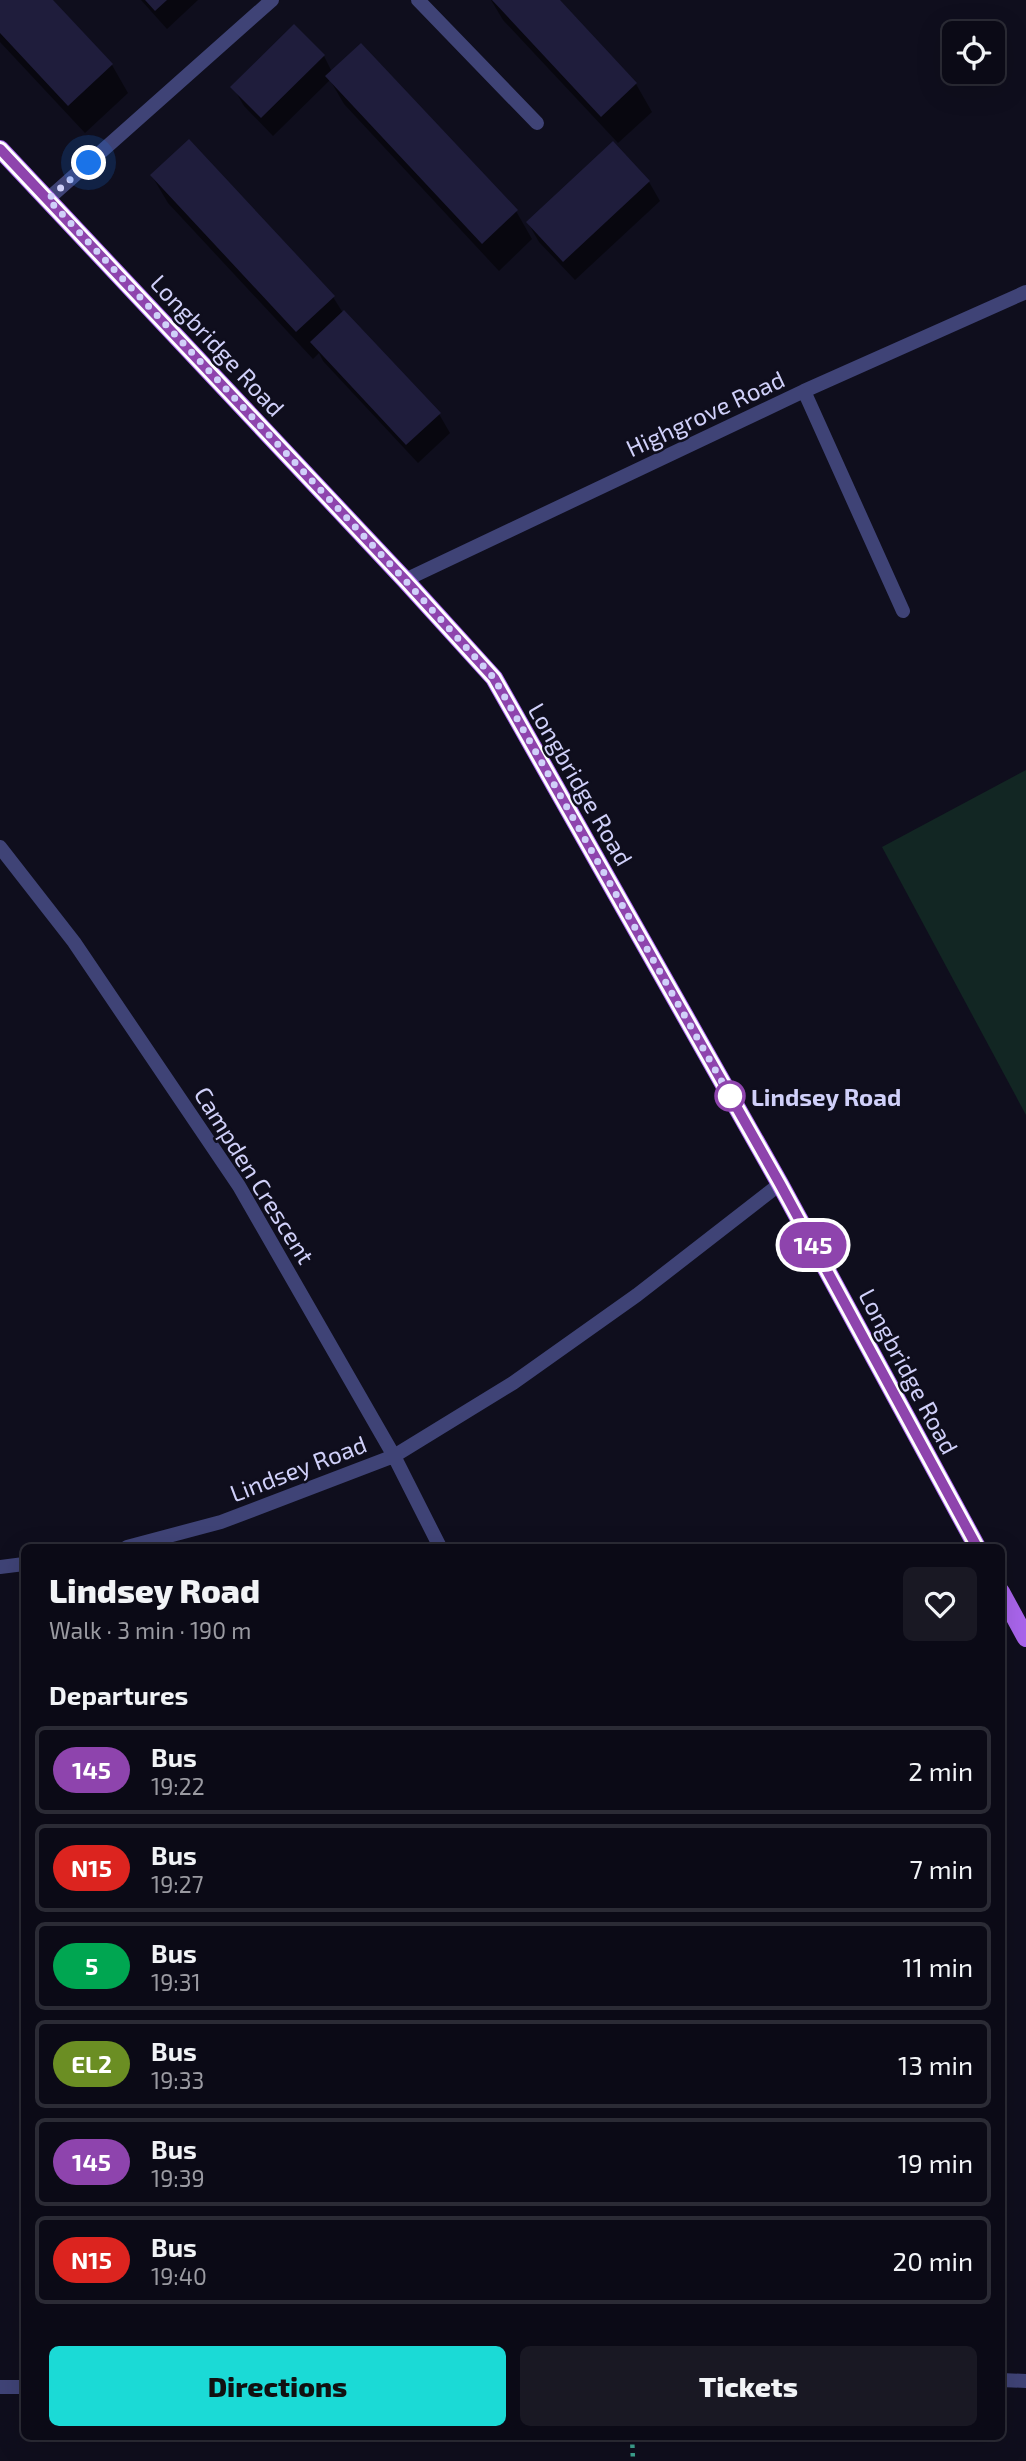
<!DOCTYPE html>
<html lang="en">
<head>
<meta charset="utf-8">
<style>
  :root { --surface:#0b0a16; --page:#191823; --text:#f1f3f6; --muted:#9a9aa1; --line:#2b2b35; --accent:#1bdad6 }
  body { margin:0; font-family:"Exo 2",sans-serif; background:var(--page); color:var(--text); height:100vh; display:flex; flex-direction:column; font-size:26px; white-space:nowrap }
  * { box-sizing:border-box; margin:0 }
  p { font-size:23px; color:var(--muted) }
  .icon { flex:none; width:38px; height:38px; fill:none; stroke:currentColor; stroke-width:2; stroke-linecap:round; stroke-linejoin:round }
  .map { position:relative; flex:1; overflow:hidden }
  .side { position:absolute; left:21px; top:1544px; width:984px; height:896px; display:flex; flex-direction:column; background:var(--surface); border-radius:10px; box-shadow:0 7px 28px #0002,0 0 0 2px var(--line) }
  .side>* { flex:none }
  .badge { padding:0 14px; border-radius:23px; font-size:24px; line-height:46px }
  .controls { position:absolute; left:942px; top:21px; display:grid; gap:14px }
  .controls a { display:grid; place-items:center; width:63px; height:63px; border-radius:10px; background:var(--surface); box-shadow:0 7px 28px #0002,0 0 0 2px var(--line); font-size:35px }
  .you { position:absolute; width:35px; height:35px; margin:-18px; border:5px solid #fff; border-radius:50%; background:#1a73e8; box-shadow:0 0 0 10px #1a73e833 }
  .map>.badge { position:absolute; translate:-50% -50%; box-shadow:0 0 0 4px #fff }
  h2 { padding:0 28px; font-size:26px; line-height:63px }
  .round { display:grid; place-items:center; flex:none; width:74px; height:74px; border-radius:10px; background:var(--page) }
  .overview { display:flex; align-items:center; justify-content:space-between; height:119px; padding:0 28px }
  h1 { font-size:33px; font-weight:800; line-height:52px }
  .cta { display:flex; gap:14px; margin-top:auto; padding:14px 28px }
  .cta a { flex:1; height:80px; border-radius:10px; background:var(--accent); color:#111; font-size:28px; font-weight:800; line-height:80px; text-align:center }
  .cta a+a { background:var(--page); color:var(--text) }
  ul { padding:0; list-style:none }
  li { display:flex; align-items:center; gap:21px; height:88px; margin:0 14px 10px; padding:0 14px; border:4px solid var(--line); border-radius:10px }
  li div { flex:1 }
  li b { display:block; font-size:26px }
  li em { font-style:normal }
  li .badge { min-width:77px; font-weight:700; text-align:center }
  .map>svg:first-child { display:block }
  .green { fill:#122623 }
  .shadow { fill:#0007 }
  .building { fill:#1f1d3c }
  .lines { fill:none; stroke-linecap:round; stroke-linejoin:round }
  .path { stroke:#3ca28f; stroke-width:4.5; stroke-dasharray:3.5 5; stroke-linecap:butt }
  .minor { stroke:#3f4376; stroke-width:14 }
  .primary { stroke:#a965ec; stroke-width:18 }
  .line-casing { stroke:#fff; stroke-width:16 }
  .line { stroke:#8e44ad; stroke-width:10 }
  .walk { stroke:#d0d0f9; stroke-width:7; stroke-dasharray:0 12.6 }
  .stop-dot { fill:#fff; stroke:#8e44ad; stroke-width:3.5 }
  .labels { text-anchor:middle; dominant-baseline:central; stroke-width:5; stroke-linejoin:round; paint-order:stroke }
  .street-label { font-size:24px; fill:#d0d0f9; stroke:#0f0e1d }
  .stop-label { font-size:24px; font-weight:bold; fill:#d0d0f9; stroke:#0f0e1d; text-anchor:start }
</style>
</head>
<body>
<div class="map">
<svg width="1026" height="2461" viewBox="0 0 1026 2461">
  <rect width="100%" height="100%" fill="#0f0e1d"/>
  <path class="green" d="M1026,770V1115L882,847Z"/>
  <path class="shadow" d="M0,0H51L112,65L128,93L85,133L0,42Z
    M141,0H198L167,29Z
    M491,0H558L636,84L652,112L618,143L503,20Z
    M324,56L332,72L516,211L532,239L499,271L344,104L330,80L273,136L244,106L233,87Z
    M613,143L649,182L660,201L575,280L539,242L528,223Z
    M152,176L333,297L343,313L439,414L450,433L418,463L323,361L319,353L313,359L168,203Z"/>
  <path class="building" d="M0,0H53L113,64L68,106L0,33Z
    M145,0H167L155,11Z
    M492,0H560L637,83L601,117Z
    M294,24L325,55L261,118L230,87Z
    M361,43L518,210L482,244L325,76Z
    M189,139L335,296L296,332L150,175Z
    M613,141L650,181L563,262L526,222Z
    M344,310L441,413L406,445L310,342Z"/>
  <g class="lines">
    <path class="path" d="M632,2436L633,2461"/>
    <path class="minor" d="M418,0L537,123
      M48,199L272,0
      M804,391L903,611
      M405,580L804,391L1026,292
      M0,847L74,942L239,1186L394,1456L440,1547
      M127,1547L221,1522L394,1456L513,1383L637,1295L780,1184
      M0,1567L24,1564
      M1001,2380L1026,2381
      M0,2387H24"/>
    <path class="primary" d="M0,149L405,580L494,678L780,1184L977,1547
      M1001,1592L1026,1638"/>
  </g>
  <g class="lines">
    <defs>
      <path id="line" d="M0,149L405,580L494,678L780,1184L977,1547"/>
    </defs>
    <use href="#line" class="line-casing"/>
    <use href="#line" class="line"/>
    <path class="walk" d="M89,163L48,199L405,580L494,678L730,1096"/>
  </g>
  <circle class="stop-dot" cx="730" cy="1096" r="14"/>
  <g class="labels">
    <g class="street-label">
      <text transform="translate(218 345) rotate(47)">Longbridge Road</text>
      <text transform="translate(705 413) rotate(-25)">Highgrove Road</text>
      <text transform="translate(581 784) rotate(60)">Longbridge Road</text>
      <text transform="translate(255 1175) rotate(58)">Campden Crescent</text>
      <text transform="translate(909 1371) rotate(62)">Longbridge Road</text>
      <text transform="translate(298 1468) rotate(-21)">Lindsey Road</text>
    </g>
    <g class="stop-label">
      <text x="751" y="1096">Lindsey Road</text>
    </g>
  </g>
</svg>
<div class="controls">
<a><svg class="icon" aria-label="locate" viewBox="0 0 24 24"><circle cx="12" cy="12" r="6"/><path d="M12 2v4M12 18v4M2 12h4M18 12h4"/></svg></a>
</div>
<div class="you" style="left:89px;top:163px"></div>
<b class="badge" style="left:813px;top:1245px;background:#8e44ad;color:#fff">145</b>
<section class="side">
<div class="overview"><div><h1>Lindsey Road</h1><p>Walk · 3 min · 190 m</p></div><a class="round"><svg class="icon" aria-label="heart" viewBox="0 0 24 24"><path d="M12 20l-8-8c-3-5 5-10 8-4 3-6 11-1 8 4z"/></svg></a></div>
<h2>Departures</h2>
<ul>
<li><span class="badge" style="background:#8e44ad;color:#fff">145</span><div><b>Bus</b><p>19:22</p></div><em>2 min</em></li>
<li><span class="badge" style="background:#dc241f;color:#fff">N15</span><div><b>Bus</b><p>19:27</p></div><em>7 min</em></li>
<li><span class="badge" style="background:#00a651;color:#fff">5</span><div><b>Bus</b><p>19:31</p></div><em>11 min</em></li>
<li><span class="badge" style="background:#6b8e23;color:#fff">EL2</span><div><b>Bus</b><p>19:33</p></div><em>13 min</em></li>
<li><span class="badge" style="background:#8e44ad;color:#fff">145</span><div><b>Bus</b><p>19:39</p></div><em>19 min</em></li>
<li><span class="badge" style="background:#dc241f;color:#fff">N15</span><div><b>Bus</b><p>19:40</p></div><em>20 min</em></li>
</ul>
<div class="cta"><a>Directions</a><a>Tickets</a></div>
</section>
</div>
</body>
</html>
